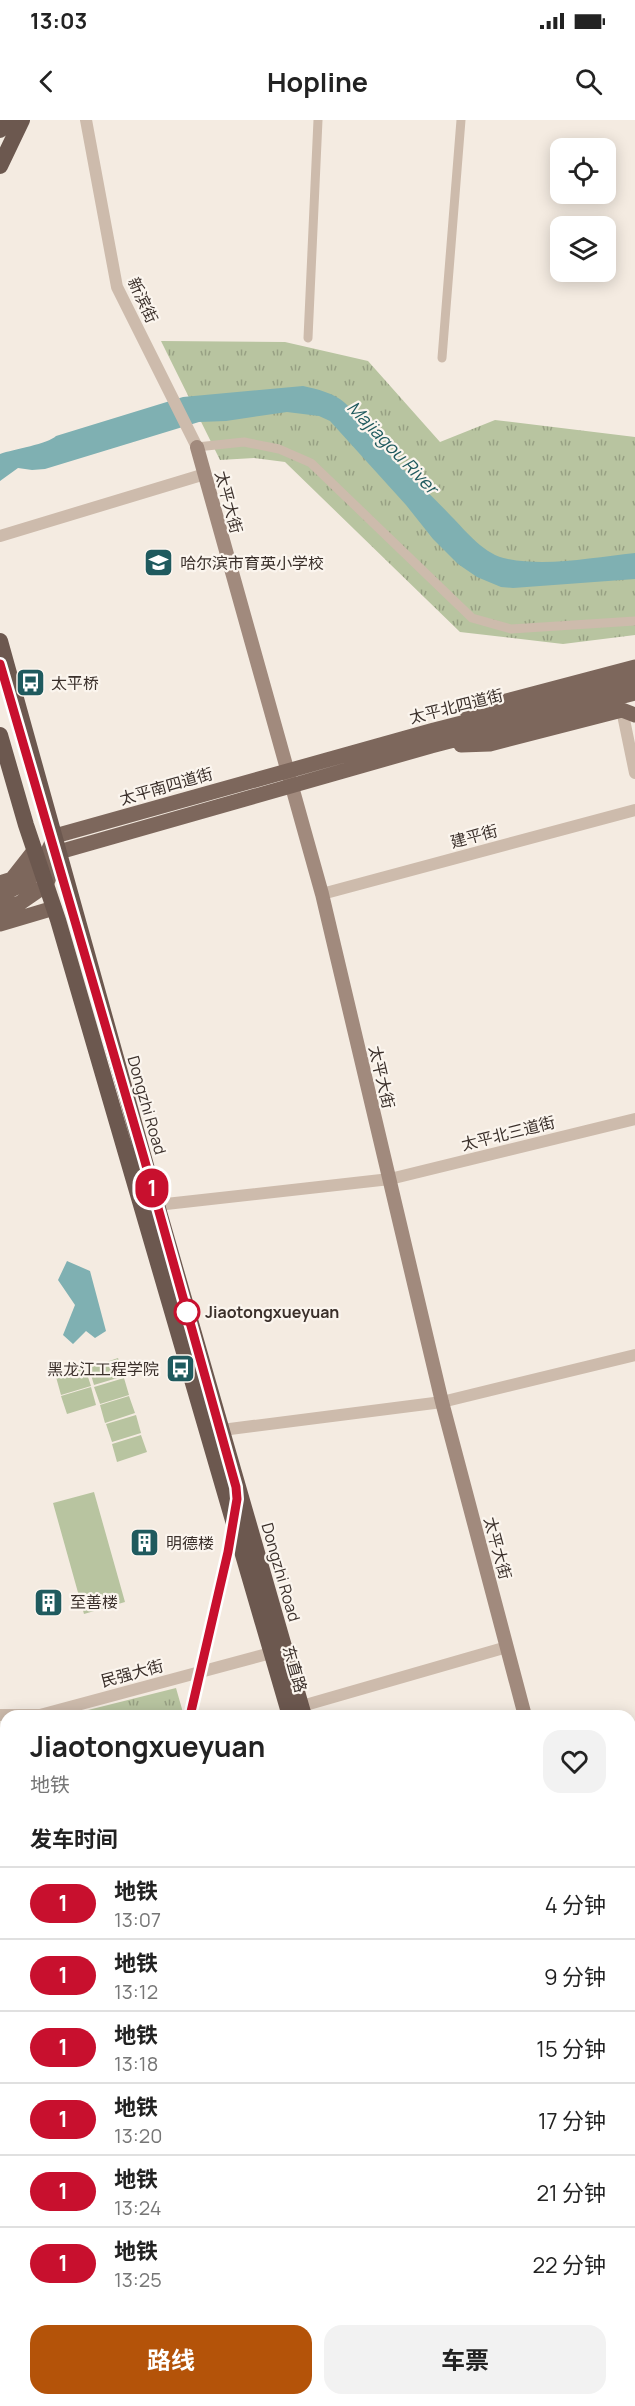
<!DOCTYPE html>
<html lang="zh">
<head>
<meta charset="utf-8">
<style>
  :root { --surface:#fff; --page:#f2f2f2; --text:#222; --muted:#767676; --line:#e0e0e0; --accent:#b45309 }
  body { margin:0; font-family:Manrope,"Noto Sans SC",sans-serif; background:var(--page); color:var(--text); height:100vh; display:flex; flex-direction:column; font-size:22px; white-space:nowrap }
  * { box-sizing:border-box; margin:0 }
  p { font-size:20px; color:var(--muted) }
  .icon { flex:none; width:33px; height:33px; fill:none; stroke:currentColor; stroke-width:2; stroke-linecap:round; stroke-linejoin:round }
  .map { position:relative; flex:1; overflow:hidden }
  .side { position:absolute; left:0px; top:1590px; width:636px; height:696px; display:flex; flex-direction:column; background:var(--surface); border-radius:18px 18px 0 0; box-shadow:0 3px 15px #0003 }
  .side>* { flex:none }
  .badge { padding:0 12px; border-radius:20px; font-size:21px; line-height:39px }
  .tools { position:absolute; left:550px; top:18px; display:grid; gap:12px }
  .tools a { display:grid; place-items:center; width:66px; height:66px; border-radius:12px; background:var(--surface); box-shadow:0 3px 15px #0003; font-size:30px }
  .map>.badge { position:absolute; translate:-50% -50%; box-shadow:0 0 0 3px #fff }
  h2 { padding:0 30px; font-size:22px; line-height:54px }
  .round { display:grid; place-items:center; flex:none; width:63px; height:63px; border-radius:18px; background:var(--page) }
  .headline { display:flex; align-items:center; justify-content:space-between; height:102px; padding:0 30px }
  h1 { font-size:28px; font-weight:700; line-height:45px }
  .button { display:flex; gap:12px; margin-top:auto; padding:12px 30px }
  .button a { flex:1; height:69px; border-radius:18px; background:var(--accent); color:#fff; font-size:24px; font-weight:700; line-height:69px; text-align:center }
  .button a+a { background:var(--page); color:var(--text) }
  ul { padding:0; list-style:none }
  li { display:flex; align-items:center; gap:18px; height:72px; padding:0 30px; border-top:2px solid var(--line) }
  li div { flex:1 }
  li b { display:block; font-size:22px }
  li em { font-style:normal }
  li .badge { min-width:66px; font-weight:700; text-align:center }
  .status { display:flex; justify-content:space-between; align-items:center; height:42px; padding:0 30px; background:var(--surface); direction:ltr }
  .status svg { height:16px; fill:currentColor }
  header { display:flex; justify-content:space-between; align-items:center; height:78px; padding:0 30px; background:var(--surface); font-size:27px; font-weight:700 }
  .map>svg:first-child { display:block }
  .park { fill:url(#park-tufts) }
  .pitch { fill:#b8c4a0 }
  .water { fill:#7fb0b2 }
  .lines { fill:none; stroke-linecap:round; stroke-linejoin:round }
  .minor { stroke:#cdbbac; stroke-width:9 }
  .tertiary { stroke:#cdbbac; stroke-width:12 }
  .secondary { stroke:#a18a7d; stroke-width:14 }
  .primary { stroke:#7d675c; stroke-width:15 }
  .trunk { stroke:#6c584f; stroke-width:16 }
  .line-casing { stroke:#fff; stroke-width:14 }
  .line { stroke:#c8102e; stroke-width:9 }
  .stop-dot { fill:#fff; stroke:#c8102e; stroke-width:3 }
  .labels { text-anchor:middle; dominant-baseline:central; stroke-width:4.5; stroke-linejoin:round; paint-order:stroke }
  .street-label { font-size:16px; fill:#3b302b; stroke:#fbf5ee }
  .poi-label { font-size:16px; fill:#3b302b; stroke:#fbf5ee; text-anchor:start }
  .stop-label { font-size:16px; font-weight:bold; fill:#3b302b; stroke:#fbf5ee; text-anchor:start }
  .water-label { font-size:18px; font-style:italic; fill:#1f5a5e; stroke:#fbf5ee }
</style>
</head>
<body>
<div class="status"><b>13:03</b><svg viewBox="0 0 49 12"><path d="M0 12V9h3v3zM5 12V6h3v6zM10 12V3h3v9zM15 12V0h3v12zM26 1h20v11H26zM47 4h2v5h-2z"/></svg></div>
<header><svg class="icon" aria-label="back" viewBox="0 0 24 24"><path d="M15 5l-7 7 7 7"/></svg>Hopline<svg class="icon" aria-label="search" viewBox="0 0 24 24"><circle cx="10" cy="10" r="6"/><path d="M15 15l6 6"/></svg></header>
<div class="map">
<svg width="635" height="2286" viewBox="0 0 635 2286">
  <defs>
    <pattern id="park-tufts" width="24" height="20" patternUnits="userSpaceOnUse" patternTransform="scale(1.5)"><rect width="24" height="20" fill="#b8c4a0"/><path d="M3 7l-1-3M5 7V3M7 7l1-3M15 17l-1-3M17 17v-4M19 17l1-3" fill="none" stroke="#97a083"/></pattern>
  </defs>
  <rect width="100%" height="100%" fill="#f4ebe1"/>
  <path class="park" d="M161,221L285,222L368,241L440,322L495,300L635,317V515L563,524L460,512L285,342L254,338L220,340Z
    M176,1568L184,1596H64Z"/>
  <path class="pitch" d="M118,1238L124,1256L94,1265L89,1248Z
    M85,1248L91,1266L61,1275L56,1257Z
    M124,1258L129,1275L100,1284L94,1267Z
    M91,1267L96,1285L67,1294L61,1276Z
    M129,1276L135,1293L105,1303L100,1285Z
    M136,1295L141,1313L112,1322L106,1304Z
    M141,1315L147,1332L117,1342L112,1324Z
    M94,1372L125,1482L84,1494L53,1383Z"/>
  <path class="water" d="M303,266C317,269 334,273 345,283C353,290 357,301 364,309C391,339 423,366 451,396C467,412 484,435 508,439C549,447 594,437 635,433V459L513,468L501,467L477,457L458,444L433,419L406,385L330,301L319,296L287,292L226,301L199,302L45,349L32,350L18,348L0,361V334C14,329 48,324 56,316L183,277Z
    M67,1141L90,1151L106,1211L95,1218L86,1211L73,1224L63,1215L75,1185L58,1160Z"/>
  <g class="lines">
    <path class="minor" d="M308,218L318,0
      M442,238L461,0
      M197,327L244,322L279,329L311,343L472,498L511,509L635,501"/>
    <path class="tertiary" d="M86,0L117,167L197,327
      M0,416L205,354
      M622,590L635,653
      M322,774L635,690
      M157,1085L390,1059L635,999
      M222,1310L442,1282L635,1235
      M302,1586L507,1527
      M0,1595H40L271,1533"/>
    <path class="secondary" d="M197,327L322,774L442,1282L525,1596
      M0,1948H6
      M630,1996L635,2014
      M630,2080L635,2078
      M59,2280V2286"/>
    <path class="primary" d="M468,595L487,586L635,547
      M461,625L490,624L622,590L635,595
      M0,763L12,759L34,731
      M0,774C34,764 41,747 55,716L434,610L635,559
      M0,789L20,783L46,765L59,732L431,626L635,573
      M0,804L54,788"/>
    <path class="trunk" d="M0,10L5,0
      M0,46L22,0
      M0,521L157,1085L304,1596
      M0,615L26,705L58,800L290,1596
      M487,2280L489,2286
      M503,2280L504,2286"/>
  </g>
  <g class="lines">
    <defs>
      <path id="line" d="M0,544L144,1038L236,1367L237,1379L228,1432L190,1596"/>
    </defs>
    <use href="#line" class="line-casing"/>
    <use href="#line" class="line"/>
  </g>
  <defs>
    <symbol id="school-square" viewBox="-11 -11 22 22"><rect x="-9" y="-9" width="18" height="18" rx="4" fill="#1f5a5e" stroke="#fbf5ee"/><path d="M0-5L7-2L0 1L-7-2ZM-4 1L0 2.5L4 1V4Q0 6-4 4Z" fill="#fff"/></symbol>
    <symbol id="bus-square" viewBox="-11 -11 22 22"><rect x="-9" y="-9" width="18" height="18" rx="4" fill="#1f5a5e" stroke="#fbf5ee"/><path d="M-5-6H5V4H4V6H2V4H-2V6H-4V4H-5ZM-3.5-4V0h7V-4ZM-3.5 1.2v1.5H-2V1.2ZM2 1.2v1.5H3.5V1.2Z" fill="#fff"/></symbol>
    <symbol id="building-square" viewBox="-11 -11 22 22"><rect x="-9" y="-9" width="18" height="18" rx="4" fill="#1f5a5e" stroke="#fbf5ee"/><path d="M-4-6H4V6H1V3H-1V6H-4ZM-2.5-4.3h1.7v1.8h-1.7ZM.8-4.3h1.7v1.8H.8ZM-2.5-1h1.7V.8h-1.7ZM.8-1h1.7V.8H.8Z" fill="#fff"/></symbol>
  </defs>
  <g fill-rule="evenodd">
    <use href="#school-square" x="142" y="426" width="33" height="33"/>
    <use href="#bus-square" x="14" y="546" width="33" height="33"/>
    <use href="#bus-square" x="164" y="1232" width="33" height="33"/>
    <use href="#building-square" x="128" y="1406" width="33" height="33"/>
    <use href="#building-square" x="32" y="1466" width="33" height="33"/>
  </g>
  <circle class="stop-dot" cx="187" cy="1192" r="12"/>
  <g class="labels">
    <g class="street-label">
      <text transform="translate(143 180) rotate(65)">新滨街</text>
      <text transform="translate(229 382) rotate(75)">太平大街</text>
      <text transform="translate(456 586) rotate(-14)">太平北四道街</text>
      <text transform="translate(166 666) rotate(-16)">太平南四道街</text>
      <text transform="translate(474 716) rotate(-15)">建平街</text>
      <text transform="translate(382 957) rotate(77)">太平大街</text>
      <text transform="translate(147 985) rotate(74)">Dongzhi Road</text>
      <text transform="translate(508 1013) rotate(-14)">太平北三道街</text>
      <text transform="translate(498 1428) rotate(75)">太平大街</text>
      <text transform="translate(281 1452) rotate(74)">Dongzhi Road</text>
      <text transform="translate(295 1549) rotate(74)">东直路</text>
      <text transform="translate(132 1553) rotate(-15)">民强大街</text>
    </g>
    <g class="poi-label">
      <text x="180" y="443">哈尔滨市育英小学校</text>
      <text x="51" y="563">太平桥</text>
      <text x="159" y="1249" text-anchor="end">黑龙江工程学院</text>
      <text x="166" y="1423">明德楼</text>
      <text x="70" y="1482">至善楼</text>
    </g>
    <g class="stop-label">
      <text x="205" y="1192">Jiaotongxueyuan</text>
    </g>
    <g class="water-label">
      <text transform="translate(393 327) rotate(46)">Majiagou River</text>
    </g>
  </g>
</svg>
<div class="tools">
<a><svg class="icon" aria-label="locate" viewBox="0 0 24 24"><circle cx="12" cy="12" r="6"/><path d="M12 2v4M12 18v4M2 12h4M18 12h4"/></svg></a>
<a><svg class="icon" aria-label="layers" viewBox="0 0 24 24"><path d="M12 4l9 5-9 5-9-5zM3 14l9 5 9-5"/></svg></a>
</div>
<b class="badge" style="left:152px;top:1068px;background:#c8102e;color:#fff">1</b>
<section class="side">
<div class="headline"><div><h1>Jiaotongxueyuan</h1><p>地铁</p></div><a class="round"><svg class="icon" aria-label="heart" viewBox="0 0 24 24"><path d="M12 20l-8-8c-3-5 5-10 8-4 3-6 11-1 8 4z"/></svg></a></div>
<h2>发车时间</h2>
<ul>
<li><span class="badge" style="background:#c8102e;color:#fff">1</span><div><b>地铁</b><p>13:07</p></div><em>4 分钟</em></li>
<li><span class="badge" style="background:#c8102e;color:#fff">1</span><div><b>地铁</b><p>13:12</p></div><em>9 分钟</em></li>
<li><span class="badge" style="background:#c8102e;color:#fff">1</span><div><b>地铁</b><p>13:18</p></div><em>15 分钟</em></li>
<li><span class="badge" style="background:#c8102e;color:#fff">1</span><div><b>地铁</b><p>13:20</p></div><em>17 分钟</em></li>
<li><span class="badge" style="background:#c8102e;color:#fff">1</span><div><b>地铁</b><p>13:24</p></div><em>21 分钟</em></li>
<li><span class="badge" style="background:#c8102e;color:#fff">1</span><div><b>地铁</b><p>13:25</p></div><em>22 分钟</em></li>
</ul>
<div class="button"><a>路线</a><a>车票</a></div>
</section>
</div>
</body>
</html>
